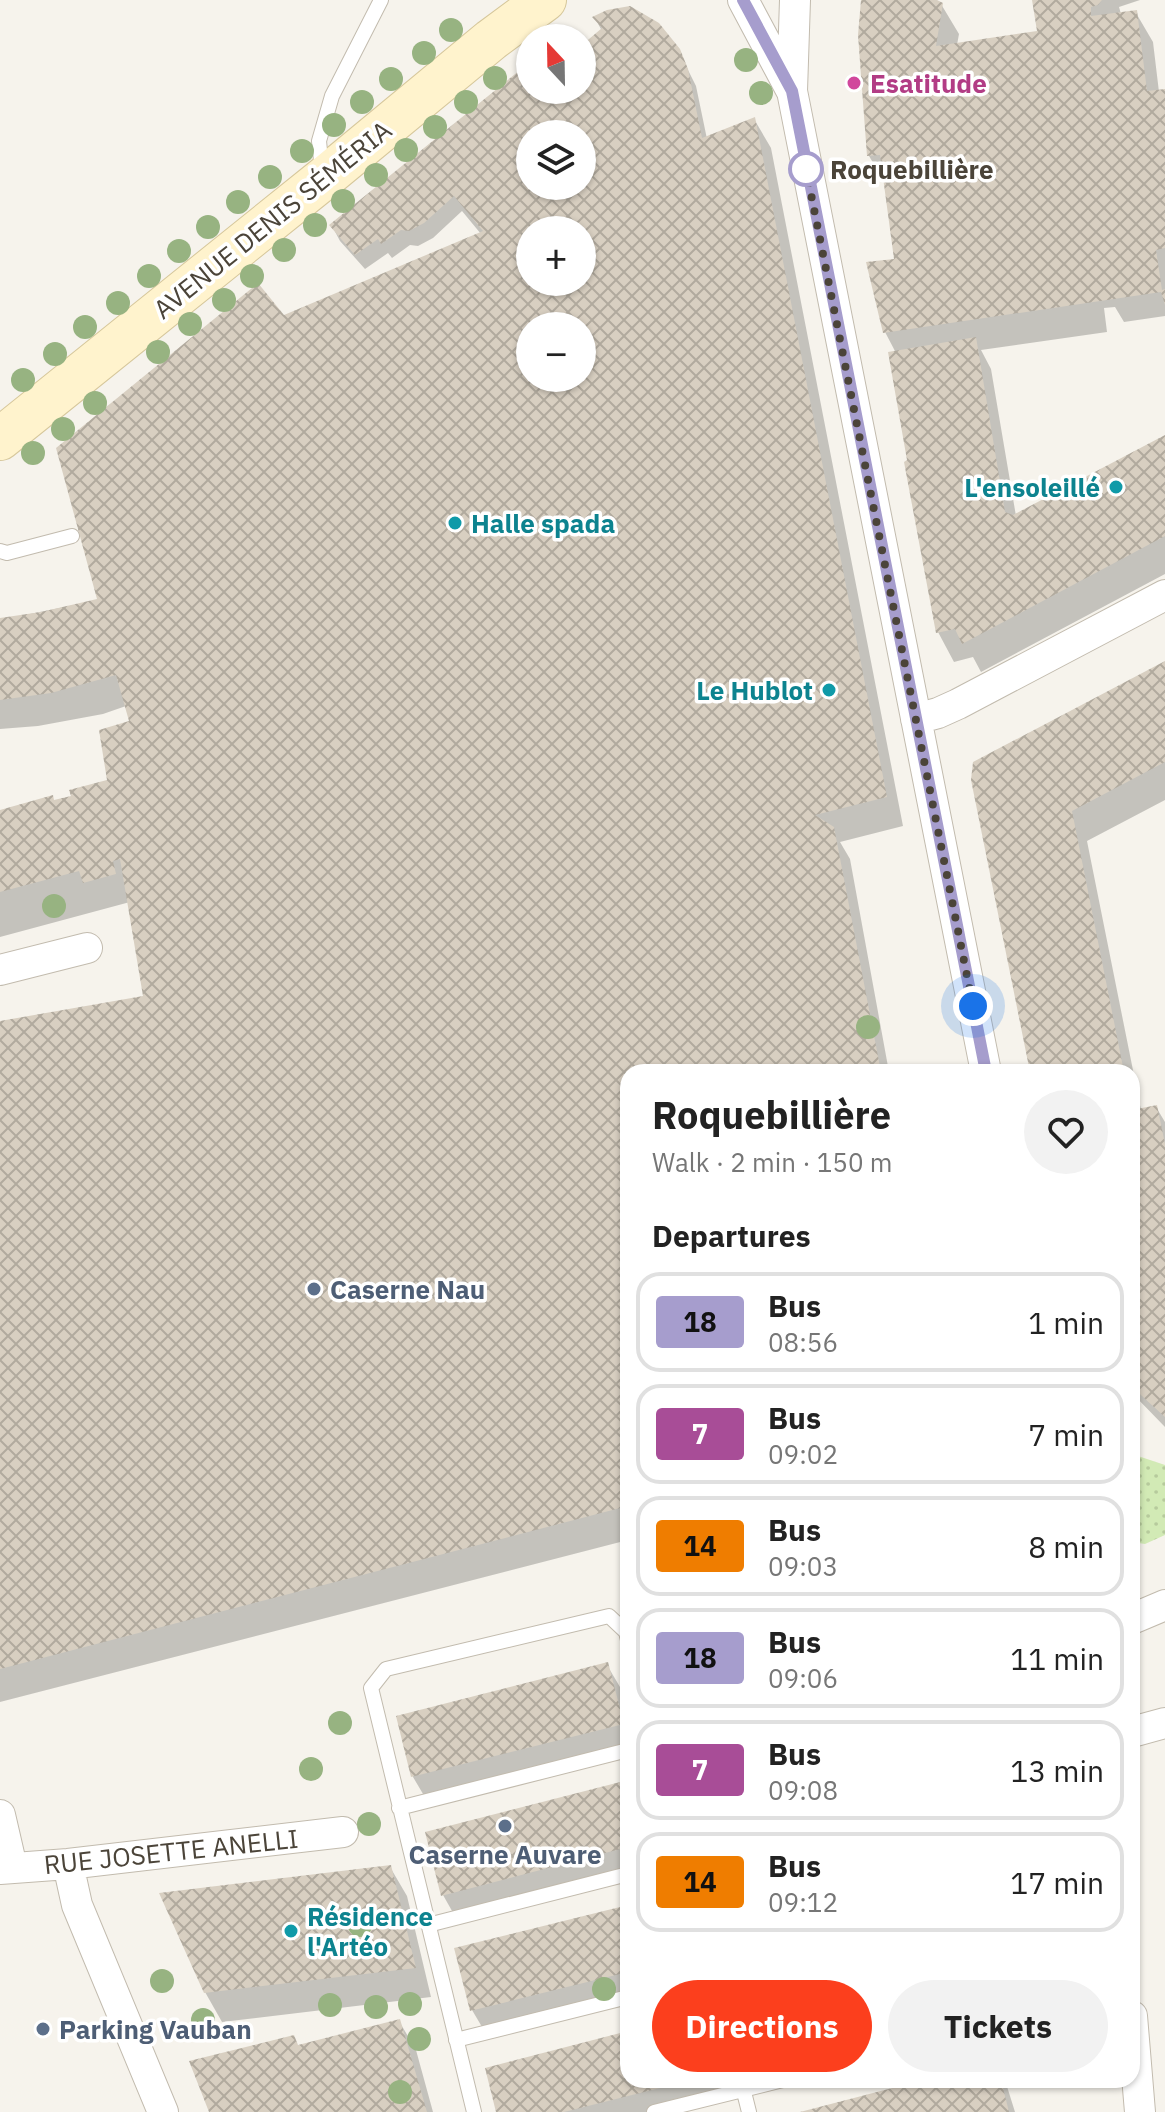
<!DOCTYPE html>
<html lang="en">
<head>
<meta charset="utf-8">
<style>
  :root { --surface:#fff; --page:#f2f2f2; --text:#222; --muted:#767676; --line:#e0e0e0; --accent:#fc3f1d }
  body { margin:0; font-family:"IBM Plex Sans",sans-serif; background:var(--page); color:var(--text); height:100vh; display:flex; flex-direction:column; font-size:30px; white-space:nowrap }
  * { box-sizing:border-box; margin:0 }
  p { font-size:26px; color:var(--muted) }
  .icon { flex:none; width:44px; height:44px; fill:none; stroke:currentColor; stroke-width:2; stroke-linecap:round; stroke-linejoin:round }
  .map { position:relative; flex:1; overflow:hidden }
  .drawer { position:absolute; left:620px; top:1064px; width:520px; height:1024px; display:flex; flex-direction:column; background:var(--surface); border-radius:24px; box-shadow:0 2px 6px #0004 }
  .drawer>* { flex:none }
  .badge { padding:0 16px; border-radius:6px; font-size:28px; line-height:52px }
  .needle { width:52px; rotate:338deg }
  .fabs { position:absolute; left:516px; top:24px; display:grid; gap:16px }
  .fabs a { display:grid; place-items:center; width:80px; height:80px; border-radius:50%; background:var(--surface); box-shadow:0 2px 6px #0004; font-size:40px }
  .you { position:absolute; width:40px; height:40px; margin:-20px; border:6px solid #fff; border-radius:50%; background:#1a73e8; box-shadow:0 0 0 12px #1a73e833 }
  .map>.badge { position:absolute; translate:-50% -50%; box-shadow:0 0 0 4px #fff }
  h2 { padding:0 32px; font-size:30px; line-height:72px }
  .round { display:grid; place-items:center; flex:none; width:84px; height:84px; border-radius:42px; background:var(--page) }
  .overview { display:flex; align-items:center; justify-content:space-between; height:136px; padding:0 32px }
  h1 { font-size:38px; font-weight:800; line-height:60px }
  .action { display:flex; gap:16px; margin-top:auto; padding:16px 32px }
  .action a { flex:1; height:92px; border-radius:48px; background:var(--accent); color:#fff; font-size:32px; font-weight:800; line-height:92px; text-align:center }
  .action a+a { background:var(--page); color:var(--text) }
  ul { padding:0; list-style:none }
  li { display:flex; align-items:center; gap:24px; height:100px; margin:0 16px 12px; padding:0 16px; border:4px solid var(--line); border-radius:24px }
  li div { flex:1 }
  li b { display:block; font-size:30px }
  li em { font-style:normal }
  li .badge { min-width:88px; font-weight:700; text-align:center }
  .map>svg:first-child { display:block }
  .grass { fill:url(#grass-dots) }
  .shadow { fill:#0003; fill-rule:evenodd }
  .building { fill:url(#building-cross-hatch); fill-rule:evenodd }
  .lines { fill:none; stroke-linecap:round; stroke-linejoin:round }
  .lane-casing { stroke:#c2bbae; stroke-width:16 }
  .street-casing { stroke:#c2bbae; stroke-width:32 }
  .secondary-casing { stroke:#d6c79b; stroke-width:44 }
  .lane { stroke:#fff; stroke-width:14 }
  .street { stroke:#fff; stroke-width:30 }
  .secondary { stroke:#fff3cd; stroke-width:42 }
  .tree { fill:#97b381 }
  .line-casing { stroke:#fff; stroke-width:18 }
  .line { stroke:#a69dcd; stroke-width:12 }
  .walk { stroke:#4b4439; stroke-width:8; stroke-dasharray:0 14.4 }
  .hotel-dot { fill:#d1479c; stroke:#fff; stroke-width:3 }
  .stop-dot { fill:#fff; stroke:#a69dcd; stroke-width:4 }
  .culture-dot { fill:#0f9aa8; stroke:#fff; stroke-width:3 }
  .service-dot { fill:#5c6f8a; stroke:#fff; stroke-width:3 }
  .labels { text-anchor:middle; dominant-baseline:central; stroke-width:7; stroke-linejoin:round; paint-order:stroke }
  .hotel-label { font-size:26px; font-weight:bold; fill:#b23c85; stroke:#fff; text-anchor:start }
  .stop-label { font-size:26px; font-weight:bold; fill:#4b4439; stroke:#fff; text-anchor:start }
  .street-label { font-size:26px; fill:#4b4439; stroke:#fff }
  .culture-label { font-size:26px; font-weight:bold; fill:#0d838f; stroke:#fff; text-anchor:end }
  .service-label { font-size:26px; font-weight:bold; fill:#4e5e75; stroke:#fff; text-anchor:start }
</style>
</head>
<body>
<div class="map">
<svg width="1165" height="2112" viewBox="0 0 1165 2112">
  <defs>
    <pattern id="grass-dots" width="8" height="8" patternUnits="userSpaceOnUse" patternTransform="scale(2)"><rect width="8" height="8" fill="#d2eab5"/><path d="M2 2h.1M6 6h.1" fill="none" stroke="#b6ca9c" stroke-width="1.8" stroke-linecap="round"/></pattern>
    <pattern id="building-cross-hatch" width="8" height="8" patternUnits="userSpaceOnUse" patternTransform="scale(2)"><rect width="8" height="8" fill="#d8cfc1"/><path d="M0 0l8 8M0 8l8-8" fill="none" stroke="#b1aa9e"/></pattern>
  </defs>
  <rect width="100%" height="100%" fill="#f6f3ec"/>
  <path class="grass" d="M1132,1454L1165,1465V1535L1145,1544L1132,1542Z"/>
  <path class="shadow" d="M865,0H932L941,4L959,34L957,45L1039,33L1034,0H1140L1119,7L1121,14L1136,13L1153,42L1159,92L1165,91V316L1124,322L1115,307L1104,308L1107,332L981,350L991,369L1016,516L1165,437V574L981,672L973,657L954,662L938,632L911,463L896,353L885,332L896,260L884,170L878,171L869,156Z
    M595,18L678,50L696,86L707,139L754,119L771,148L903,826L840,842L850,859L889,1072H628V1540L0,1702V1023L146,997L130,902L0,937V812L111,792L131,722L126,706L103,714L38,726L0,729V620L99,600L283,317L481,234L462,211L433,238L418,246L410,245L392,258L388,253L365,269L340,241L332,226L530,64V90H582V48L602,31ZM530,134H582V186H530ZM530,230H582V282H530ZM530,326H582V378H530Z
    M1165,663V800L1087,841L1141,1110L1156,1107L1165,1122V1427L1132,1393V1072H1032L973,779Z
    M607,1665L620,1687L628,1717V1749L426,1799L413,1777L398,1718Z
    M628,1783V1873L456,1918L443,1895Z
    M390,1867L407,1896L431,1997L222,2022L205,1992Z
    M628,1907V1997L485,2032L472,2010Z
    M399,2021L416,2050L433,2112H211L298,2047Z
    M628,2033V2080H721L725,2097L667,2112H498Z
    M931,2080H1005L1015,2112H804Z"/>
  <path class="building" d="M861,0H937L943,3L936,46L1037,31L1032,0H1102L1098,5L1091,7V16L1137,10L1147,91L1165,89V248L1156,250L1162,290L1165,289V305L1161,292L883,333L866,262L894,259L880,155L867,156L858,35Z
    M630,6L659,23L680,49L688,69L702,138L755,117L887,797L815,815L834,827L881,1072H628V1506L0,1669V1021L143,996L120,859L113,861L116,874L83,883L79,871L0,892V810L53,795L54,800L71,796L69,790L107,780L99,730L129,721L116,675L51,693L0,700V618L41,612L97,599L56,448L258,283L284,315L483,231L454,196L424,223L409,231L401,230L381,244L378,239L355,255L329,225L530,62V90H582V45L602,28L592,17L607,10ZM530,134H582V186H530ZM530,230H582V282H530ZM530,326H582V378H530Z
    M976,337L1005,512L1013,515L1165,435V536L962,644L955,629L936,633L904,462L907,460L888,352Z
    M1165,661V762L1072,811L1124,1072H1030L971,780L973,762Z
    M1157,1105L1165,1144V1417L1132,1387V1110Z
    M608,1662L624,1724L411,1777L396,1716Z
    M628,1780V1847L441,1896L425,1832Z
    M391,1865L416,1968L204,1993L159,1893Z
    M628,1905V1972L470,2011L454,1948Z
    M400,2019L427,2112H209L189,2061L294,2035L298,2045Z
    M628,2031V2080L688,2081L564,2112H496L485,2068Z
    M923,2080H1001L1009,2112H800Z"/>
  <g class="lines">
    <defs>
      <path id="lane" d="M322,170L319,141L332,96L381,0
        M0,551L7,553L72,536
        M399,1808L628,1750
        M428,1925L628,1874
        M456,2040L628,1997
        M741,2080L749,2112
        M474,2112L371,1688L386,1669L609,1616L626,1632L628,1640
        M654,2112L783,2080"/>
      <path id="street" d="M743,0L791,90
        M795,0L792,91L986,1072
        M916,719L938,713L958,704L1165,595
        M0,970L87,948
        M1132,1619L1165,1605
        M1132,1732L1165,1723
        M0,1815L12,1867
        M68,1864L77,1905L163,2112
        M0,1869L68,1864L343,1832
        M1132,2016L1140,2112"/>
      <path id="secondary" d="M0,439L323,179L491,40L545,0"/>
    </defs>
    <use href="#lane" class="lane-casing"/>
    <use href="#street" class="street-casing"/>
    <use href="#secondary" class="secondary-casing"/>
    <use href="#lane" class="lane"/>
    <use href="#street" class="street"/>
    <use href="#secondary" class="secondary"/>
  </g>
  <g class="tree">
    <circle cx="451" cy="30" r="12"/>
    <circle cx="424" cy="53" r="12"/>
    <circle cx="746" cy="60" r="12"/>
    <circle cx="495" cy="78" r="12"/>
    <circle cx="391" cy="79" r="12"/>
    <circle cx="761" cy="93" r="12"/>
    <circle cx="362" cy="102" r="12"/>
    <circle cx="466" cy="102" r="12"/>
    <circle cx="334" cy="125" r="12"/>
    <circle cx="435" cy="127" r="12"/>
    <circle cx="406" cy="150" r="12"/>
    <circle cx="302" cy="151" r="12"/>
    <circle cx="376" cy="175" r="12"/>
    <circle cx="270" cy="177" r="12"/>
    <circle cx="343" cy="201" r="12"/>
    <circle cx="238" cy="202" r="12"/>
    <circle cx="315" cy="225" r="12"/>
    <circle cx="208" cy="227" r="12"/>
    <circle cx="284" cy="250" r="12"/>
    <circle cx="179" cy="251" r="12"/>
    <circle cx="149" cy="276" r="12"/>
    <circle cx="252" cy="276" r="12"/>
    <circle cx="224" cy="300" r="12"/>
    <circle cx="118" cy="303" r="12"/>
    <circle cx="190" cy="324" r="12"/>
    <circle cx="85" cy="327" r="12"/>
    <circle cx="158" cy="352" r="12"/>
    <circle cx="55" cy="354" r="12"/>
    <circle cx="23" cy="380" r="12"/>
    <circle cx="95" cy="403" r="12"/>
    <circle cx="63" cy="429" r="12"/>
    <circle cx="33" cy="453" r="12"/>
    <circle cx="54" cy="906" r="12"/>
    <circle cx="868" cy="1027" r="12"/>
    <circle cx="340" cy="1723" r="12"/>
    <circle cx="311" cy="1769" r="12"/>
    <circle cx="369" cy="1824" r="12"/>
    <circle cx="360" cy="1925" r="12"/>
    <circle cx="162" cy="1981" r="12"/>
    <circle cx="604" cy="1989" r="12"/>
    <circle cx="410" cy="2004" r="12"/>
    <circle cx="330" cy="2005" r="12"/>
    <circle cx="376" cy="2007" r="12"/>
    <circle cx="203" cy="2020" r="12"/>
    <circle cx="419" cy="2039" r="12"/>
    <circle cx="400" cy="2092" r="12"/>
  </g>
  <g class="lines">
    <defs>
      <path id="line" d="M743,0L792,91L986,1072"/>
    </defs>
    <use href="#line" class="line-casing"/>
    <use href="#line" class="line"/>
    <path class="walk" d="M806,169L973,1006"/>
  </g>
  <circle class="hotel-dot" cx="854" cy="83" r="8"/>
  <circle class="stop-dot" cx="806" cy="169" r="16"/>
  <g class="culture-dot">
    <circle cx="1116" cy="487" r="8"/>
    <circle cx="455" cy="523" r="8"/>
    <circle cx="829" cy="690" r="8"/>
    <circle cx="291" cy="1931" r="8"/>
  </g>
  <g class="service-dot">
    <circle cx="314" cy="1289" r="8"/>
    <circle cx="505" cy="1826" r="8"/>
    <circle cx="43" cy="2029" r="8"/>
  </g>
  <g class="labels">
    <g class="hotel-label">
      <text x="870" y="83">Esatitude</text>
    </g>
    <g class="stop-label">
      <text x="830" y="169">Roquebillière</text>
    </g>
    <g class="street-label">
      <text transform="translate(272 219) rotate(-39)">AVENUE DENIS SÉMÉRIA</text>
      <text transform="translate(171 1851) rotate(-6)">RUE JOSETTE ANELLI</text>
    </g>
    <g class="culture-label">
      <text x="1100" y="487">L'ensoleillé</text>
      <text x="471" y="523" text-anchor="start">Halle spada</text>
      <text x="813" y="690">Le Hublot</text>
      <text x="307" y="1916" text-anchor="start">Résidence<tspan x="307" dy="30">l'Artéo</tspan></text>
    </g>
    <g class="service-label">
      <text x="330" y="1289">Caserne Nau</text>
      <text x="505" y="1854" text-anchor="middle">Caserne Auvare</text>
      <text x="59" y="2029">Parking Vauban</text>
    </g>
  </g>
</svg>
<div class="fabs">
<a><svg class="needle" viewBox="-14 -14 28 28"><path d="M0-13l5 13h-10z" fill="#e53935"/><path d="M0 13l5-13h-10z" fill="#767676"/></svg></a>
<a><svg class="icon" aria-label="layers" viewBox="0 0 24 24"><path d="M12 4l9 5-9 5-9-5zM3 14l9 5 9-5"/></svg></a>
<a>+</a>
<a>−</a>
</div>
<div class="you" style="left:973px;top:1006px"></div>
<section class="drawer">
<div class="overview"><div><h1>Roquebillière</h1><p>Walk · 2 min · 150 m</p></div><a class="round"><svg class="icon" aria-label="heart" viewBox="0 0 24 24"><path d="M12 20l-8-8c-3-5 5-10 8-4 3-6 11-1 8 4z"/></svg></a></div>
<h2>Departures</h2>
<ul>
<li><span class="badge" style="background:#a69dcd;color:#111">18</span><div><b>Bus</b><p>08:56</p></div><em>1 min</em></li>
<li><span class="badge" style="background:#a84d97;color:#fff">7</span><div><b>Bus</b><p>09:02</p></div><em>7 min</em></li>
<li><span class="badge" style="background:#ef7d00;color:#111">14</span><div><b>Bus</b><p>09:03</p></div><em>8 min</em></li>
<li><span class="badge" style="background:#a69dcd;color:#111">18</span><div><b>Bus</b><p>09:06</p></div><em>11 min</em></li>
<li><span class="badge" style="background:#a84d97;color:#fff">7</span><div><b>Bus</b><p>09:08</p></div><em>13 min</em></li>
<li><span class="badge" style="background:#ef7d00;color:#111">14</span><div><b>Bus</b><p>09:12</p></div><em>17 min</em></li>
</ul>
<div class="action"><a>Directions</a><a>Tickets</a></div>
</section>
</div>
</body>
</html>
